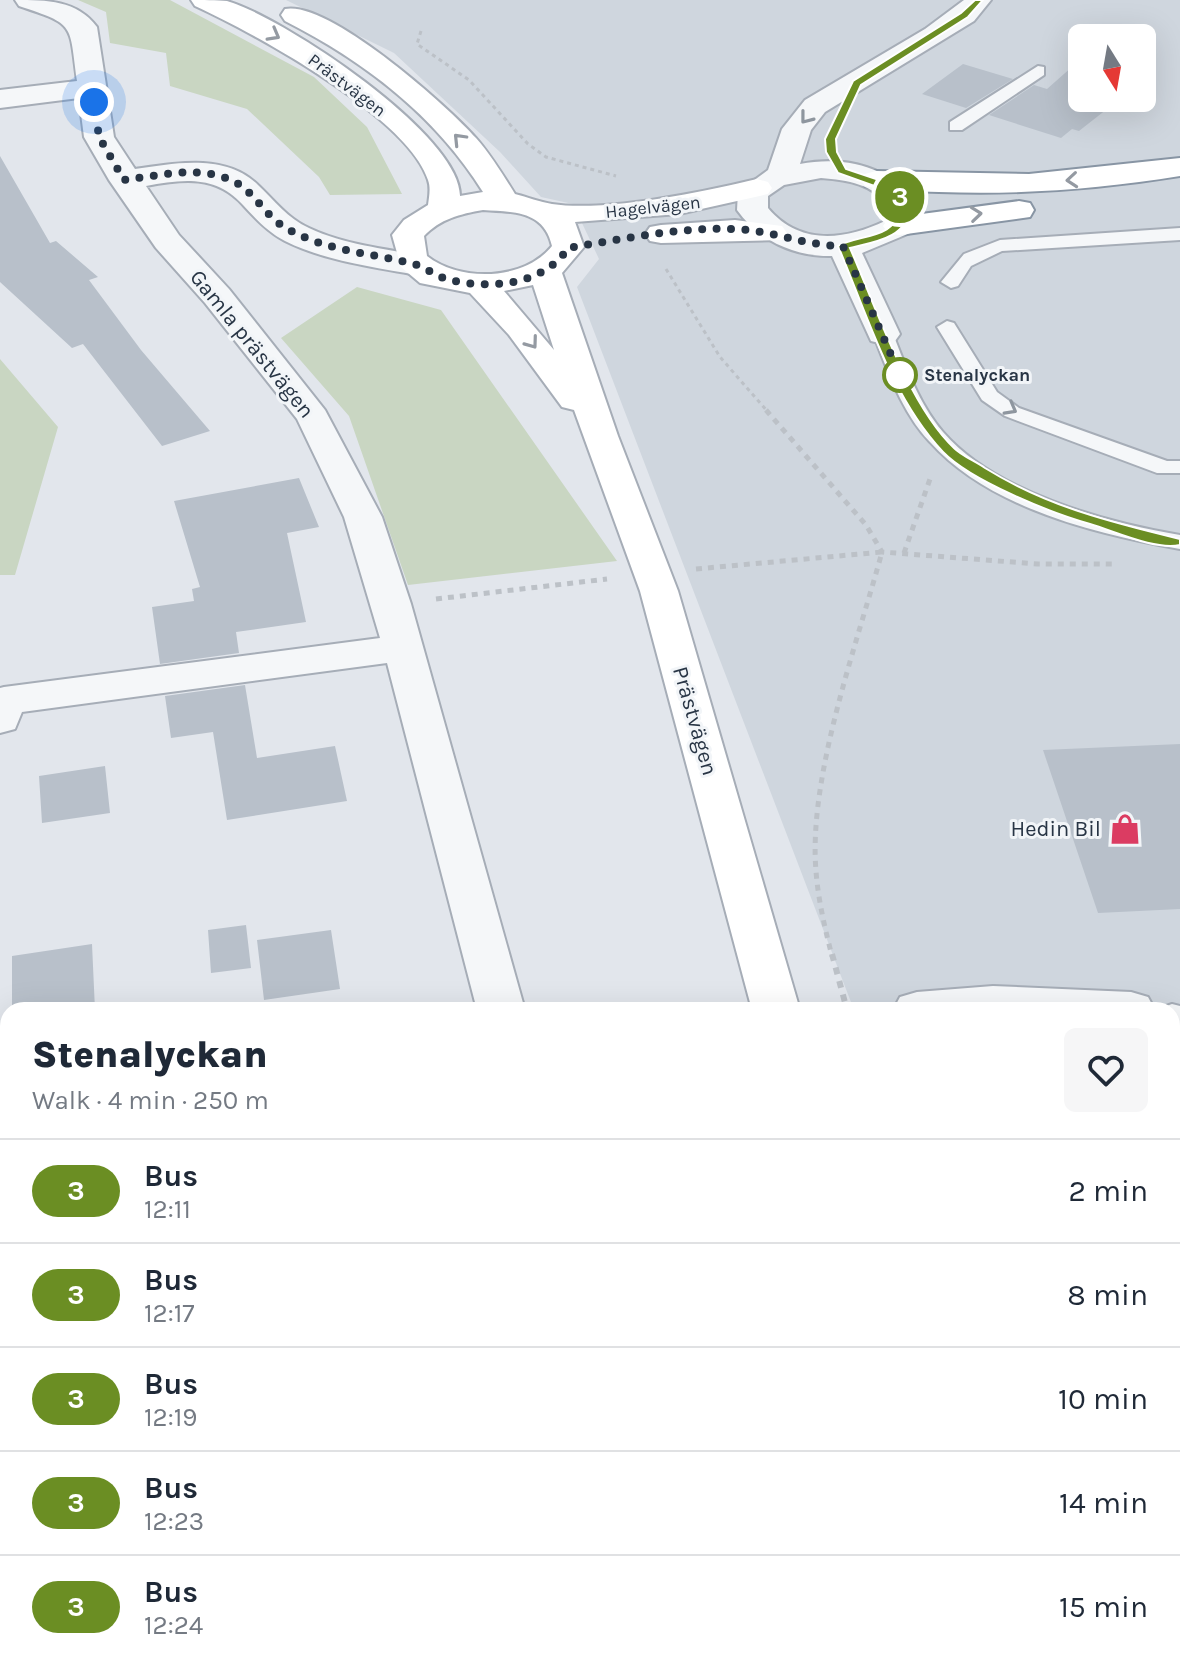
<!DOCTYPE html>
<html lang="en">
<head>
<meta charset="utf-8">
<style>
  :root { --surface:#fff; --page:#f6f6f7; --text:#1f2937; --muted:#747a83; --line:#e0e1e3 }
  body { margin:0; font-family:Karla,sans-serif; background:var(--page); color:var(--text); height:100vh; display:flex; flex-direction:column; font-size:30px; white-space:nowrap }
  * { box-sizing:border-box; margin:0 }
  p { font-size:26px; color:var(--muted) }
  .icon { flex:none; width:44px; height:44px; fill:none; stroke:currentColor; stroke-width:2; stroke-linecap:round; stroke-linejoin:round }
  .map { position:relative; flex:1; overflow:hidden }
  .details { position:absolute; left:0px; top:1002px; width:1180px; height:672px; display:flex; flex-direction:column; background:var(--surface); border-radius:24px 24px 0 0; box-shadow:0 8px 32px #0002 }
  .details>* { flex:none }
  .badge { padding:0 16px; border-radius:26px; font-size:28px; line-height:52px }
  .needle { width:52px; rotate:169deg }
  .tools { position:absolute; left:1068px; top:24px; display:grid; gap:16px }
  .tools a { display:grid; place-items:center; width:88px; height:88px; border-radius:12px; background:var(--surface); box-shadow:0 8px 32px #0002; font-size:40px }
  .you { position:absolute; width:40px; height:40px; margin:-20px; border:6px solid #fff; border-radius:50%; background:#1a73e8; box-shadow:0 0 0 12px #1a73e833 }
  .map>.badge { position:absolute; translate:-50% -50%; box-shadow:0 0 0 4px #fff }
  .round { display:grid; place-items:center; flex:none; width:84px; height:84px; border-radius:12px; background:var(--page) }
  .head { display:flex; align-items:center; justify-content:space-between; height:136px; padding:0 32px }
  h1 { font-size:38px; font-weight:800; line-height:60px }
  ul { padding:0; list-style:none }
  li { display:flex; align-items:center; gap:24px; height:104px; padding:0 32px; border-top:2px solid var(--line) }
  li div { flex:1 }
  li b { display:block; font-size:30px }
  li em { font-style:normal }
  li .badge { min-width:88px; font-weight:700; text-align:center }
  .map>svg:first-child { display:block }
  .built { fill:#cfd6de; fill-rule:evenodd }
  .green { fill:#c9d6c2 }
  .building { fill:#b8c0ca }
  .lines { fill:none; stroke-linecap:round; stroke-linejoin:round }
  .lane-casing { stroke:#a6adb7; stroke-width:4 }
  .street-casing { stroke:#a6adb7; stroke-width:4 }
  .secondary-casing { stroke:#a6adb7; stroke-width:4 }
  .highway-casing { stroke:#8895a4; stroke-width:4 }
  .path-far2 { stroke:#bcc1c7; stroke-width:3; stroke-dasharray:4 4; stroke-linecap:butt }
  .path-far1 { stroke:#bcc1c7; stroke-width:5; stroke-dasharray:6 6; stroke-linecap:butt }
  .path { stroke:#bcc1c7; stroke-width:6; stroke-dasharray:7 7; stroke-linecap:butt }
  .lane { fill:#f5f7f9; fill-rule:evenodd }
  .street { fill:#f5f7f9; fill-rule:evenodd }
  .secondary { fill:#fff; fill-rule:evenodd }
  .highway { fill:#fff; fill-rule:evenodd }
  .oneway { stroke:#949aa2 }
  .oneway2 { stroke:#8e969f }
  .line { fill:#6b8e23; stroke:#fff; stroke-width:2 }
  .walk { stroke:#283545; stroke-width:8; stroke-dasharray:0 14.4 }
  .stop-dot { fill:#fff; stroke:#6b8e23; stroke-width:4 }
  .labels { text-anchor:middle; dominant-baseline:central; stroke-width:6; stroke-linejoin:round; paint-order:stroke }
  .far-street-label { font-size:18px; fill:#283545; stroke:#f2f5f8 }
  .far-stop-label { font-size:18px; font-weight:bold; fill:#283545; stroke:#f2f5f8; text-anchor:start }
  .street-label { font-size:22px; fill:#283545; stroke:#f2f5f8 }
  .poi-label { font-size:22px; fill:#283545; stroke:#f2f5f8; text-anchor:end }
</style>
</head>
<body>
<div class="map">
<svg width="1180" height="1674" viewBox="0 0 1180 1674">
  <rect width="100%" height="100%" fill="#e2e6ec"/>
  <path class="built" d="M286,0H1180V1674H1107L1104,1666H1172V1010H854L577,287L599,259L573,204L541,197L500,152L394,53ZM1082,38H1142V98H1082Z"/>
  <path class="green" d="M78,0H170L314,77L367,127L402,194L330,195L319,177L247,109L170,86L166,53L110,43L106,12Z
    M357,287L441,310L617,561L408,585L349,416L281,338Z
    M0,359L58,427L15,575H0Z"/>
  <path class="building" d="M1082,58V98H1121L1079,131L1072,129L1061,138L989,115L1034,85L1047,89Z
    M963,64L1013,79L966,108L922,94Z
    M0,156L50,243L56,241L98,277L89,280L141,350L210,431L162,446L83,344L72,348L0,282Z
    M299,478L319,527L287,533L306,622L236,632L239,653L160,664L152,607L194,601L192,589L200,587L174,501Z
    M245,685L257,758L335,746L347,801L227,820L213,732L171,738L165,696Z
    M1180,744V909L1098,913L1043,750Z
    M105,766L110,813L42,823L39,776Z
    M246,925L251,968L211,973L208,930Z
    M331,930L340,989L264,1000L257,940Z
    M92,944L95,1010H12V956Z"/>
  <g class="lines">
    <defs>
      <path id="lane" d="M1038,66L1044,67V75L962,130H950V122Z
        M1180,228V240L1002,251L971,266L958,286L951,288L941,282L964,254L1000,240Z
        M947,321L954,323L997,392L1019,408L1167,461H1180V473H1157L1005,416L982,400L937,327Z
        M883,328L893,334C906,367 919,404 943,432C995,492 1104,522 1180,535V549C1096,534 989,508 930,442C902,413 888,371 873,334Z
        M1172,1456L1180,1459V1507L1172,1504Z"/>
      <path id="street" d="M15,0C47,0 77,0 97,27L114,137L135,169C175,163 226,153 258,185C275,201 287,218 309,228C347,246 388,248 428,258L433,265L428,272L417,275C373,267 325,261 285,241C268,232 256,219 243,205C216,175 183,179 146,186L179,235L229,289L325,410L382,517L411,604L525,1010H477L387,663L22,712L15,729L0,733V688L4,687L380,638L344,517L297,419L205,303L156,248L109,180L84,137L79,98L0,108V90L77,81C69,23 76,25 19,6Z
        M964,0H991L974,21L825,112L811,130L800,164C846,155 893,167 920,207L910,233L862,253L900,334L895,341L883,344L871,341L832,256C794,257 758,240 737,210L738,192L768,170L782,129L805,100L925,29ZM821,178C848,180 873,184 890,207L885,221C845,240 800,246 768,208V196L784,185Z
        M993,986L1131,992L1148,997L1155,1010L1172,1004L1180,1006V1043L1172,1041V1010H893L900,997L917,992Z
        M8,1091V1131L0,1132V1092Z
        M288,1666H351L347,1674H284Z"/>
      <path id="secondary" d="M191,0C202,0 217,0 227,1C283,17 461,135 460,196L483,192C435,115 364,61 285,21L281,15L285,9C328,0 447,105 476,138C491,155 503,175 515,194C527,197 540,202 552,204C605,212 704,192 757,179L768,182L772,188L768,194L679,214L575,222L584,247L562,273L618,436L678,591L800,1010H752L640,591L574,410L562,407L509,335L470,293L420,283L401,267L392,235L404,220L428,205C429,197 431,188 428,180C408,117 254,33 195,6ZM483,210C515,212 544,211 552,246C524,281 460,282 427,256L424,236C440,219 460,214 483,210ZM533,285L554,350L504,291Z
        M735,220L782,226L787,233L782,240L661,243L650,241L645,234L650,227L661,225Z
        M936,1666H998L1000,1674H938Z"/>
      <path id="highway" d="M1180,158V176C1100,189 1020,195 939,192C915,191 889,192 865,186L861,180L865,174L876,171L1029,174Z
        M1019,201L1030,203L1034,210L1030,217L899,235L888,233L883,226L888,219L899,217Z"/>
    </defs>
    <use href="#lane" class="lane-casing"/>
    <use href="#street" class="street-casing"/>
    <use href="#secondary" class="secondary-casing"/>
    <use href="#highway" class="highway-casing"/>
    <path class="path-far2" d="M421,31L417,44L469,80L528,144L546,157L616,176
      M666,269L720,357L768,412"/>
    <path class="path-far1" d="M766,410L866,525L882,552L1038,564H1114
      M904,553L930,479
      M696,569L882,552C857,644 808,777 816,871C818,899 825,929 832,956
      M436,599L607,579"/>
    <path class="path" d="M832,954L847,1010
      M1172,1116L1180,1118
      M1070,1666L1073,1674"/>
    <use href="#lane" class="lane"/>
    <use href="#street" class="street"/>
    <use href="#secondary" class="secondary"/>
    <use href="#highway" class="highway"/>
  </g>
  <defs><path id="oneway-chevron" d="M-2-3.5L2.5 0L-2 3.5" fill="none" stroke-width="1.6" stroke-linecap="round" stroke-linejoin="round" transform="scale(2)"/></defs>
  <g class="oneway">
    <use href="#oneway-chevron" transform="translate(274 35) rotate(29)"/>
    <use href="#oneway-chevron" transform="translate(459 139) rotate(-134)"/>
    <use href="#oneway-chevron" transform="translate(1072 180) rotate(175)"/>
    <use href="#oneway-chevron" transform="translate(976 214) rotate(-6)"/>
    <use href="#oneway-chevron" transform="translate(532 343) rotate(54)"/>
  </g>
  <g class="oneway2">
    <use href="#oneway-chevron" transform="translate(806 118) rotate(128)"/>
    <use href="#oneway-chevron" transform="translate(1011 409) rotate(29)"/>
  </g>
  <path class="line" d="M975,0H983L968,17L861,85L836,139L837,152L846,169L894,185L910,207C908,238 874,242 850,248C875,305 909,406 954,448C962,456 975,461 985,468C1048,507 1114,523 1180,539V545C1155,550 1119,533 1090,524C1051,513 971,481 943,452C891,397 867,314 838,246C858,234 897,240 900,207L886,190L838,173L826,152L825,139L853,81L961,13Z"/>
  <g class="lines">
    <path class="walk" d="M94,102L99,137L124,180C157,176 194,166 226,178C252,186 263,215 286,228C325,251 371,253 414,264C425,267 435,276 447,279C487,290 544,286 568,248C623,239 678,227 734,229C772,230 805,246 843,246L900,375"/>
  </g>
  <defs>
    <symbol id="shop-bare" viewBox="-9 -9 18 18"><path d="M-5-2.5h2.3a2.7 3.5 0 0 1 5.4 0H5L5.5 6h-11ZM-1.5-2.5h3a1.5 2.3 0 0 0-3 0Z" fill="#db3c62" stroke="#f2f5f8" stroke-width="2.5" paint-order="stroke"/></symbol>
  </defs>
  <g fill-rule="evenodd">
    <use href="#shop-bare" x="1103" y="807" width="44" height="44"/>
  </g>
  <circle class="stop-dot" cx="900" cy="375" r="16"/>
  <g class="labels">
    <g class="far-street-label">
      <text transform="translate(347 85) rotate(37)">Prästvägen</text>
      <text transform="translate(653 207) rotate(-6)">Hagelvägen</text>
    </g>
    <g class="far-stop-label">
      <text x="924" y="375">Stenalyckan</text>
    </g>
    <g class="street-label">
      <text transform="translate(252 344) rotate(51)">Gamla prästvägen</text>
      <text transform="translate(695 721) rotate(74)">Prästvägen</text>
    </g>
    <g class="poi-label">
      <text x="1101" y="829">Hedin Bil</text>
    </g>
  </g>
</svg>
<div class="tools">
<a><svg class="needle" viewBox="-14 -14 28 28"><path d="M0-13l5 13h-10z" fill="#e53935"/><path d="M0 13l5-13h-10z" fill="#747a83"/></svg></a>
</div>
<div class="you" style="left:94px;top:102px"></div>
<b class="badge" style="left:900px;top:197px;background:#6b8e23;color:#fff">3</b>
<section class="details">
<div class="head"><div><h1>Stenalyckan</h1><p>Walk · 4 min · 250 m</p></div><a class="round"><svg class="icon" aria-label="heart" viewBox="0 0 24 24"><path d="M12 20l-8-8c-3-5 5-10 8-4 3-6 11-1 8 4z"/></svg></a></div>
<ul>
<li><span class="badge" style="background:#6b8e23;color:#fff">3</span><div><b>Bus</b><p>12:11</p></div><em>2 min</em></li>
<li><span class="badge" style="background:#6b8e23;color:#fff">3</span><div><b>Bus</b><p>12:17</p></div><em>8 min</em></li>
<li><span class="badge" style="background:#6b8e23;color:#fff">3</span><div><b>Bus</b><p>12:19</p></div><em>10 min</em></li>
<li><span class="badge" style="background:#6b8e23;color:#fff">3</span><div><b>Bus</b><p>12:23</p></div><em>14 min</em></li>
<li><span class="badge" style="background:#6b8e23;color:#fff">3</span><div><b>Bus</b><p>12:24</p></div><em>15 min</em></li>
</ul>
</section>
</div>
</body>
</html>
